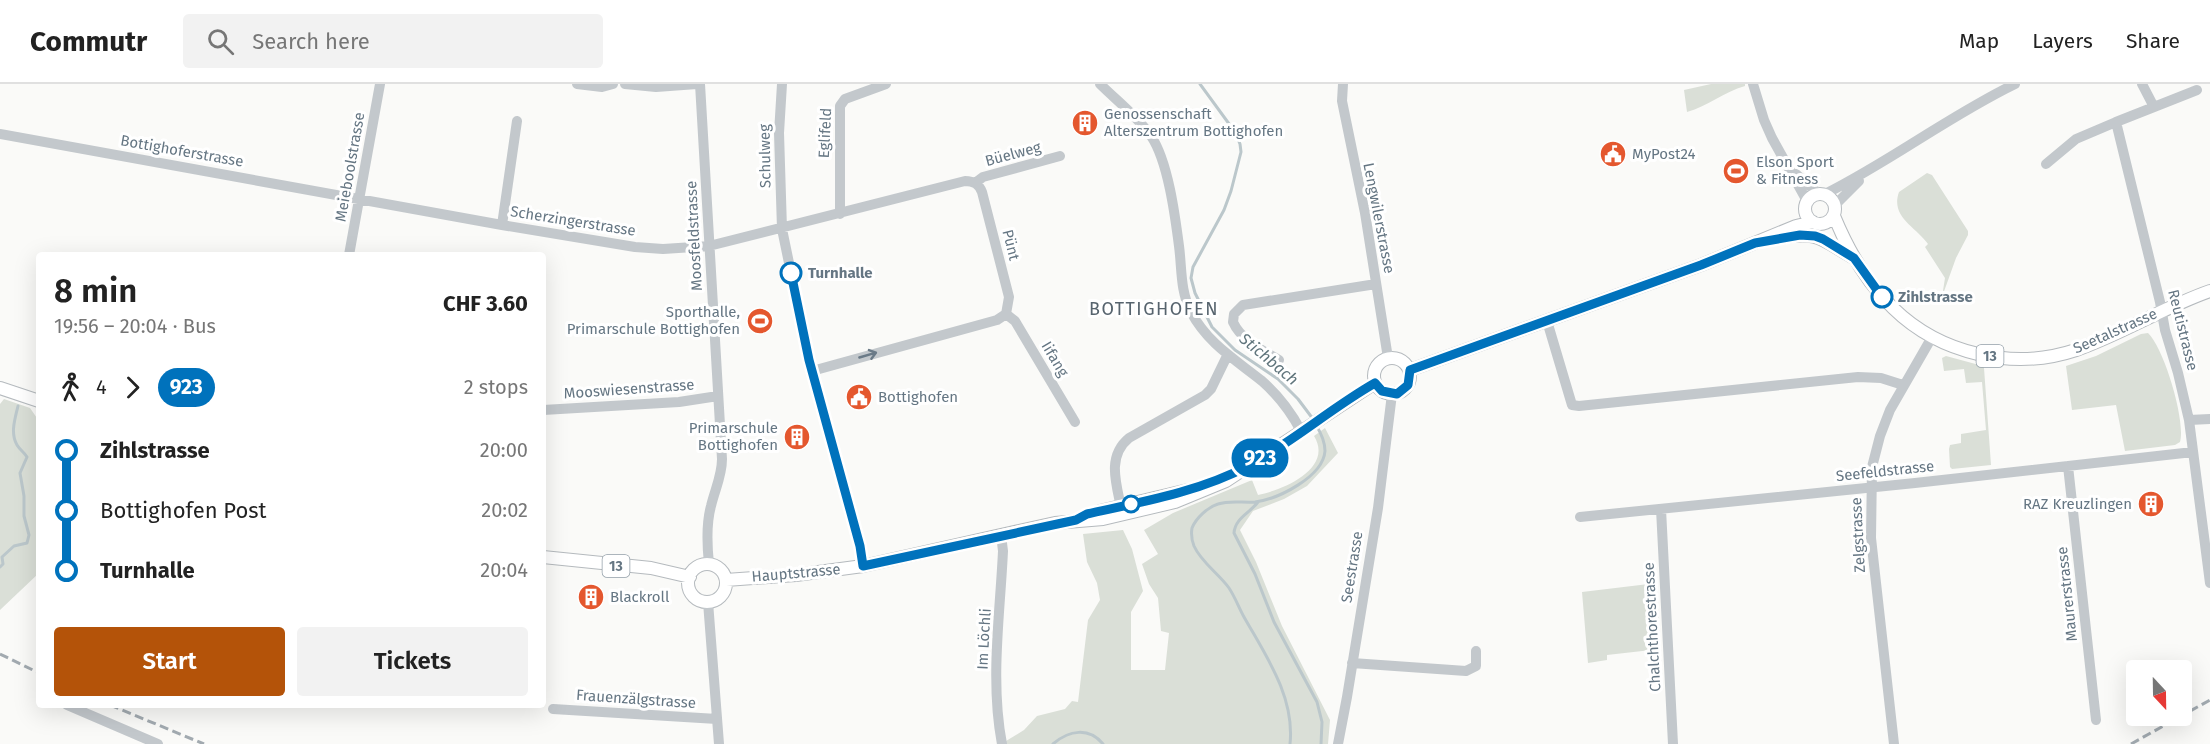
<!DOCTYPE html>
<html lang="en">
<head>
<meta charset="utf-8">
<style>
  :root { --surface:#fff; --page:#f2f2f2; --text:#222; --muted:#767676; --line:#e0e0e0; --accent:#b45309 }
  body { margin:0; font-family:"Fira Sans",sans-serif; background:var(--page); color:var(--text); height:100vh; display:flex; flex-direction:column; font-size:22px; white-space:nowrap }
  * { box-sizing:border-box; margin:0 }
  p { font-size:20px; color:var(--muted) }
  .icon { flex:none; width:33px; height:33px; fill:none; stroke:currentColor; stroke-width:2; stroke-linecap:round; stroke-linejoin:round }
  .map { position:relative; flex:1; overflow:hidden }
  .details { position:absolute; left:36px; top:168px; width:510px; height:456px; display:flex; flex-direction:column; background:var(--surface); border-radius:6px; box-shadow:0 6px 24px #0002 }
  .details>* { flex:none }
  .badge { padding:0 12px; border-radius:20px; font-size:21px; line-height:39px }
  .needle { width:39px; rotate:158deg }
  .tools { position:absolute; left:2126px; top:576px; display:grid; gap:12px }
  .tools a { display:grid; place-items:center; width:66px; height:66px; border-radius:6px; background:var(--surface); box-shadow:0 6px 24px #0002; font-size:30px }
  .map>.badge { position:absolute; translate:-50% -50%; box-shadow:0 0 0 3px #fff }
  .legs { display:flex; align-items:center; gap:9px; height:66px; padding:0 18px; font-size:20px }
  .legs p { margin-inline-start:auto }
  .overview { display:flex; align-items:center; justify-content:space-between; height:102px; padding:0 18px }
  h1 { font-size:33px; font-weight:600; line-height:45px }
  .action { display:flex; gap:12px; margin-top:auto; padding:12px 18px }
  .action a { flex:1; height:69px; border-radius:6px; background:var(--accent); color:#fff; font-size:24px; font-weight:600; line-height:69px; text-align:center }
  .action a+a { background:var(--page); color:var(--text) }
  ul { padding:0 18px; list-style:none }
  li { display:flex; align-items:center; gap:21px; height:60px; font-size:22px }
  li i { display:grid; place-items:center; width:9px; height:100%; margin:0 8px; background:currentColor }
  li i::after { content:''; width:15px; height:15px; margin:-8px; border:4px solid; border-radius:50%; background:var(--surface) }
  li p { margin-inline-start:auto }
  li:first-child i { background:linear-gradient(#0000 50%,currentColor 0) }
  li:last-child i { background:linear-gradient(currentColor 50%,#0000 0) }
  header { display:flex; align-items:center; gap:36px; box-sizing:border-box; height:84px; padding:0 30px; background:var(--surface); border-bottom:2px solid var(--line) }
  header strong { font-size:28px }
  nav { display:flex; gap:33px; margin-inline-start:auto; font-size:21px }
  .search { width:420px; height:54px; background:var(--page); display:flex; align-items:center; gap:15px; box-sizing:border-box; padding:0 21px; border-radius:6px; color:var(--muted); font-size:22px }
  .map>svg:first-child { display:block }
  .green { fill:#dadfd7 }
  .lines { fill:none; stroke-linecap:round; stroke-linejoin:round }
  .stream { stroke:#bbc7cb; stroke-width:3 }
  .major-casing { stroke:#b5babe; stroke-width:14 }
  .minor { stroke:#c3c8cc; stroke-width:10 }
  .major { stroke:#fff; stroke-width:12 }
  .rail { stroke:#a2aab0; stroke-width:3; stroke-dasharray:9 4.5; stroke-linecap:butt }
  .oneway { stroke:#6a7a87 }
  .line-1-casing { stroke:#fff; stroke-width:14 }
  .line-1 { stroke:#0072bc; stroke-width:9 }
  .stop-1-dot { fill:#fff; stroke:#0072bc; stroke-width:3 }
  .labels { text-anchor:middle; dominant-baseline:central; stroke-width:6; stroke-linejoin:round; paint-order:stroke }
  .shield { fill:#fff; stroke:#939fa8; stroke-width:1.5 }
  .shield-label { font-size:14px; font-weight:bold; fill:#657683 }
  .poi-label { font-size:15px; fill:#657683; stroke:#fff; text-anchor:start }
  .street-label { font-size:15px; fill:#657683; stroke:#fff }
  .stop-label { font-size:15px; font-weight:bold; fill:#657683; stroke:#fff; text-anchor:start }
  .water-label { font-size:16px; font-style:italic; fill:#60757c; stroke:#fff }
  .quarter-label { font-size:18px; letter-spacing:1.5px; fill:#57646e; stroke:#fff }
</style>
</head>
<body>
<header>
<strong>Commutr</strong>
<div class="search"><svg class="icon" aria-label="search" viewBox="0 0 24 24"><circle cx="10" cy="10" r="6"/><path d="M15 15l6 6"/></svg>Search here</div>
<nav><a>Map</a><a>Layers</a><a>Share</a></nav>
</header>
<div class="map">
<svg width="2210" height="660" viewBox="0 0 2210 660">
  <rect width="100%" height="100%" fill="#fafaf8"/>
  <path class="green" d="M1711,0H1745V2C1724,8 1708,22 1687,28L1684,6Z
    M1927,89L1932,91L1968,147V151L1956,174L1942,213L1945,194L1925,163L1928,160C1916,143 1890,133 1899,108Z
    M2148,249C2164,264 2186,337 2180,358L2175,361L2125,367L2116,321L2072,326L2066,282L2096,272L2141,250Z
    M1946,272L1983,282L1984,284L1991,381L1952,385L1950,383L1949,365L1950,361L1961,359V350L1986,346L1982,298L1966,299L1964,285L1944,287L1942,274Z
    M4,315L30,324L39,337V489L0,526V320Z
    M1325,344L1338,369L1307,402L1284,415L1253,427L1240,446L1256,478L1282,542L1330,636L1328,660H1006V657L1024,646L1037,632L1065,625L1072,617L1078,618L1088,536L1100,516L1097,499L1087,478L1083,450L1123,446L1132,465L1143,507L1131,528V586H1165L1169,549L1161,547L1158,514L1149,500L1142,480L1158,470L1144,446L1173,429L1252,396L1258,411C1283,406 1334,384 1314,352Z
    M1657,499L1660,565L1607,571V576L1588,579L1582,508Z"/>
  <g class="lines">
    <path class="stream" d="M1200,0L1235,48L1240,60L1241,68L1231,107L1224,126L1193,183L1191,194L1195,209L1212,243L1235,266L1278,295L1298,315L1313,335
      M1258,418C1250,429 1235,434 1234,449L1255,490L1274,538L1317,618L1322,638L1321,660
      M0,483L3,480L2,473L14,462L27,459L29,451L24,432V412L20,389L27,373C24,368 20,366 17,361C10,349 15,335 18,322
      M1053,660C1069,646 1089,643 1103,660
      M1290,660C1295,613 1266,572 1244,533C1239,524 1235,513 1229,504C1219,490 1201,478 1194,462C1192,457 1191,450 1192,444C1196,434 1208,423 1218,420C1230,416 1243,419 1255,418C1278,415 1323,393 1325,367C1325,357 1321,349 1316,341"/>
    <defs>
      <path id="major" d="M1805 125a15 15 0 1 1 30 0a15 15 0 1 1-30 0Z
        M1834,132C1848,166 1866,198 1893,224C1940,270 2013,287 2076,266C2122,250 2164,223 2210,207
        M1780,154C1818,147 1821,155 1852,173
        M1374 292a18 18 0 1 1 36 0a18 18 0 1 1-36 0Z
        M1410,286L1701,181L1796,142L1813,138
        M0,304L39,317
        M1100,427L1188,406
        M543,473L651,484L690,493
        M688 499a19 19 0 1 1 38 0a19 19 0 1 1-38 0Z
        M726,496L796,491L863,482L1055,439L1103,435L1175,418L1226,397L1375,299"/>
    </defs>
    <use href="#major" class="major-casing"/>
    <path class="minor" d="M577,0L602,3L613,0
      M625,0L656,3L697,0
      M700,0L722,375C722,392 715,405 711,422C706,440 707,461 709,480
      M782,0L779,49L782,145L809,276L860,462L863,482
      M1100,0C1117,17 1137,32 1151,52C1168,77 1175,131 1179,162C1182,184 1180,207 1191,228C1208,260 1236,276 1262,297C1279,312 1291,328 1301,347
      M1343,0L1342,17L1365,129L1388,274
      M1753,0L1764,36L1772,54L1807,117
      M2142,0L2154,23L2116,38L2160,218L2165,246L2178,289L2189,336L2210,499
      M2154,23L2197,6
      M0,50L502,141L635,163L663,165L709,162L965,97C974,97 979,100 982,108L1009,213L1006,230L997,236L812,287
      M2046,80L2076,55L2116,38
      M1796,90L1818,109
      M975,99L983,93L1060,72
      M1825,110C1891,77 1949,32 2015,0
      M1835,121L1859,97
      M840,130V22L845,15L886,0
      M502,141L517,37
      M349,171L380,0
      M1006,230L1015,237L1075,338
      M1547,237L1572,321L1579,322L1858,293L1881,294L1903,301
      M1279,276C1262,266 1241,256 1233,238L1234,230L1243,221L1376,200
      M543,326L679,318L718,312
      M2189,336L2210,335
      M2068,382L2096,636
      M1121,423C1116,399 1107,372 1129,354L1205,311L1211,305L1227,272
      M1661,425L1673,660
      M1580,433L1915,399L2193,368
      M1001,451L1003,467C1000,531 990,597 1002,660
      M708,518L719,660
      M1352,579L1466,587L1476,582V567
      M67,621L158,660
      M553,625L717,635
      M1338,660L1347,613L1378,424L1392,310
      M1894,660L1871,454L1872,383L1880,352L1890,326L1932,253"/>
    <use href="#major" class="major"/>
    <path class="rail" d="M0,570L39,589
      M110,621L204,660
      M2131,660L2210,616"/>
  </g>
  <defs><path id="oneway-shaft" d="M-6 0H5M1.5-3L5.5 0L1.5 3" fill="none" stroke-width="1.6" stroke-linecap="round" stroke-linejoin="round" transform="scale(1.5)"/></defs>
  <use class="oneway" href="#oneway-shaft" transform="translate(868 271) rotate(-16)"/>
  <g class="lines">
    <defs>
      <path id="line-1" d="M791,189L809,276L860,462L863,482L1076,436L1087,430C1141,418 1199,408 1248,382C1293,358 1331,324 1375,299L1382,307L1397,310L1408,301L1410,286L1701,181L1755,159L1800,151L1815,152L1823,155L1854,174L1882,213"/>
    </defs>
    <use href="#line-1" class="line-1-casing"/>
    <use href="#line-1" class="line-1"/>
  </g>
  <defs>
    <symbol id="building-disc" viewBox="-11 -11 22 22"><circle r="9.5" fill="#e4572e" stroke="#fff"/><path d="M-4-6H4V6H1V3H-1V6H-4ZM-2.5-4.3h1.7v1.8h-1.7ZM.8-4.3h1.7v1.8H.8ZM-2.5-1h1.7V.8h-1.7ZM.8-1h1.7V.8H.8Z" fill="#fff"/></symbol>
    <symbol id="civic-disc" viewBox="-11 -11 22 22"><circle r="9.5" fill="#e4572e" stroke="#fff"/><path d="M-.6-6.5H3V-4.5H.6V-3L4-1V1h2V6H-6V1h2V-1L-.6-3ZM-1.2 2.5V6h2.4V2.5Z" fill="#fff"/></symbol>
    <symbol id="stadium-disc" viewBox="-11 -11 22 22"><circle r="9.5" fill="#e4572e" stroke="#fff"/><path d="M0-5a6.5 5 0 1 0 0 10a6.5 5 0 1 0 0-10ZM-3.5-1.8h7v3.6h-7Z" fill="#fff"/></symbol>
  </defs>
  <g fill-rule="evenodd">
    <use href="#building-disc" x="1070" y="24" width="30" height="30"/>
    <use href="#civic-disc" x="1598" y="55" width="30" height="30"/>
    <use href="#stadium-disc" x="1721" y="72" width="30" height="30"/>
    <use href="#stadium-disc" x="745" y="222" width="30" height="30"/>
    <use href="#civic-disc" x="844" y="298" width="30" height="30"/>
    <use href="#building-disc" x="782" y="338" width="30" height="30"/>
    <use href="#building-disc" x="2136" y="405" width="30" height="30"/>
    <use href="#building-disc" x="576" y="498" width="30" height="30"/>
  </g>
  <g class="stop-1-dot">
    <circle cx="791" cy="189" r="10"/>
    <circle cx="1882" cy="213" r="10"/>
    <circle cx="1131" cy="420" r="8"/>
  </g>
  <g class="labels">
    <g class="shield">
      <rect x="1976.5" y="261" width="27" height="22" rx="4.5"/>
      <rect x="602.5" y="471" width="27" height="22" rx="4.5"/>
    </g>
    <g class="shield-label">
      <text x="1990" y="272">13</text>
      <text x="616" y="482">13</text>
    </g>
    <g class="poi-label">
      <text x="1104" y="30">Genossenschaft<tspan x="1104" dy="17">Alterszentrum Bottighofen</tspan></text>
      <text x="1632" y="70">MyPost24</text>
      <text x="1756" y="78">Elson Sport<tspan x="1756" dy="17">&amp; Fitness</tspan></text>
      <text x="740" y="228" text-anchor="end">Sporthalle,<tspan x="740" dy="17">Primarschule Bottighofen</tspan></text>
      <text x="878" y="313">Bottighofen</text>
      <text x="778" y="344" text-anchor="end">Primarschule<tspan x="778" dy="17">Bottighofen</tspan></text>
      <text x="2132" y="420" text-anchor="end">RAZ Kreuzlingen</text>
      <text x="610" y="513">Blackroll</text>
    </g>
    <g class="street-label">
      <text transform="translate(825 49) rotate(-87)">Eglifeld</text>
      <text transform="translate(182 67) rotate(10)">Bottighoferstrasse</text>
      <text transform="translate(1013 70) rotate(-15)">Büelweg</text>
      <text transform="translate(765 72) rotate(-91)">Schulweg</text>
      <text transform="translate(350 83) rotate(-80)">Meieboolstrasse</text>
      <text transform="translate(1379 134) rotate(79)">Lengwilerstrasse</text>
      <text transform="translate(573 137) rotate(9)">Scherzingerstrasse</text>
      <text transform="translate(694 152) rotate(-93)">Moosfeldstrasse</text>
      <text transform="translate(1011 161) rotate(76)">Pünt</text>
      <text transform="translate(2183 246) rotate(76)">Reutistrasse</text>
      <text transform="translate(2115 247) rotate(-24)">Seetalstrasse</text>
      <text transform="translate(1055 275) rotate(59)">Iifang</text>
      <text transform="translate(629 305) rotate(-4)">Mooswiesenstrasse</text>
      <text transform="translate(1885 387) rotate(-6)">Seefeldstrasse</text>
      <text transform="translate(1858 451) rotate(-93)">Zelgstrasse</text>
      <text transform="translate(1352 483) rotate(-81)">Seestrasse</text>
      <text transform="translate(796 489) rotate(-5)">Hauptstrasse</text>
      <text transform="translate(2067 510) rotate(-96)">Maurerstrasse</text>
      <text transform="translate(1652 543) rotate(-93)">Chalchthorestrasse</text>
      <text transform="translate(984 555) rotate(-87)">Im Löchli</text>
      <text transform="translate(636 615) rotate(4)">Frauenzälgstrasse</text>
    </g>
    <g class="stop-label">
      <text x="808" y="189">Turnhalle</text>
      <text x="1898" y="213">Zihlstrasse</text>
    </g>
    <g class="water-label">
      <text transform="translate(1269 275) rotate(40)">Stichbach</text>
    </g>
    <g class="quarter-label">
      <text x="1154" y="225">BOTTIGHOFEN</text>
    </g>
  </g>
</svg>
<div class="tools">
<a><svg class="needle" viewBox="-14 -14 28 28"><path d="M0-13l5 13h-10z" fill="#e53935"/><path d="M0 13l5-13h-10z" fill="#767676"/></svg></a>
</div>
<b class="badge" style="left:1260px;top:374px;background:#0072bc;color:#fff">923</b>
<section class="details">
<div class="overview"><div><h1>8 min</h1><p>19:56 – 20:04 · Bus</p></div><b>CHF 3.60</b></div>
<div class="legs"><svg class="icon" aria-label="walk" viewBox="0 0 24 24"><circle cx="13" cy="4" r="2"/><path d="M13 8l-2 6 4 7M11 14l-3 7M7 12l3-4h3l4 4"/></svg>4<svg class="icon" aria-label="forward" viewBox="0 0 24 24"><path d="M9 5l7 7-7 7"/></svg><b class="badge" style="background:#0072bc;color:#fff">923</b><p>2 stops</p></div>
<ul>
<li><i style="color:#0072bc"></i><b>Zihlstrasse</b><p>20:00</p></li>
<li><i style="color:#0072bc"></i><span>Bottighofen Post</span><p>20:02</p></li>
<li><i style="color:#0072bc"></i><b>Turnhalle</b><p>20:04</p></li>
</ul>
<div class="action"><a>Start</a><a>Tickets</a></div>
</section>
</div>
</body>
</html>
